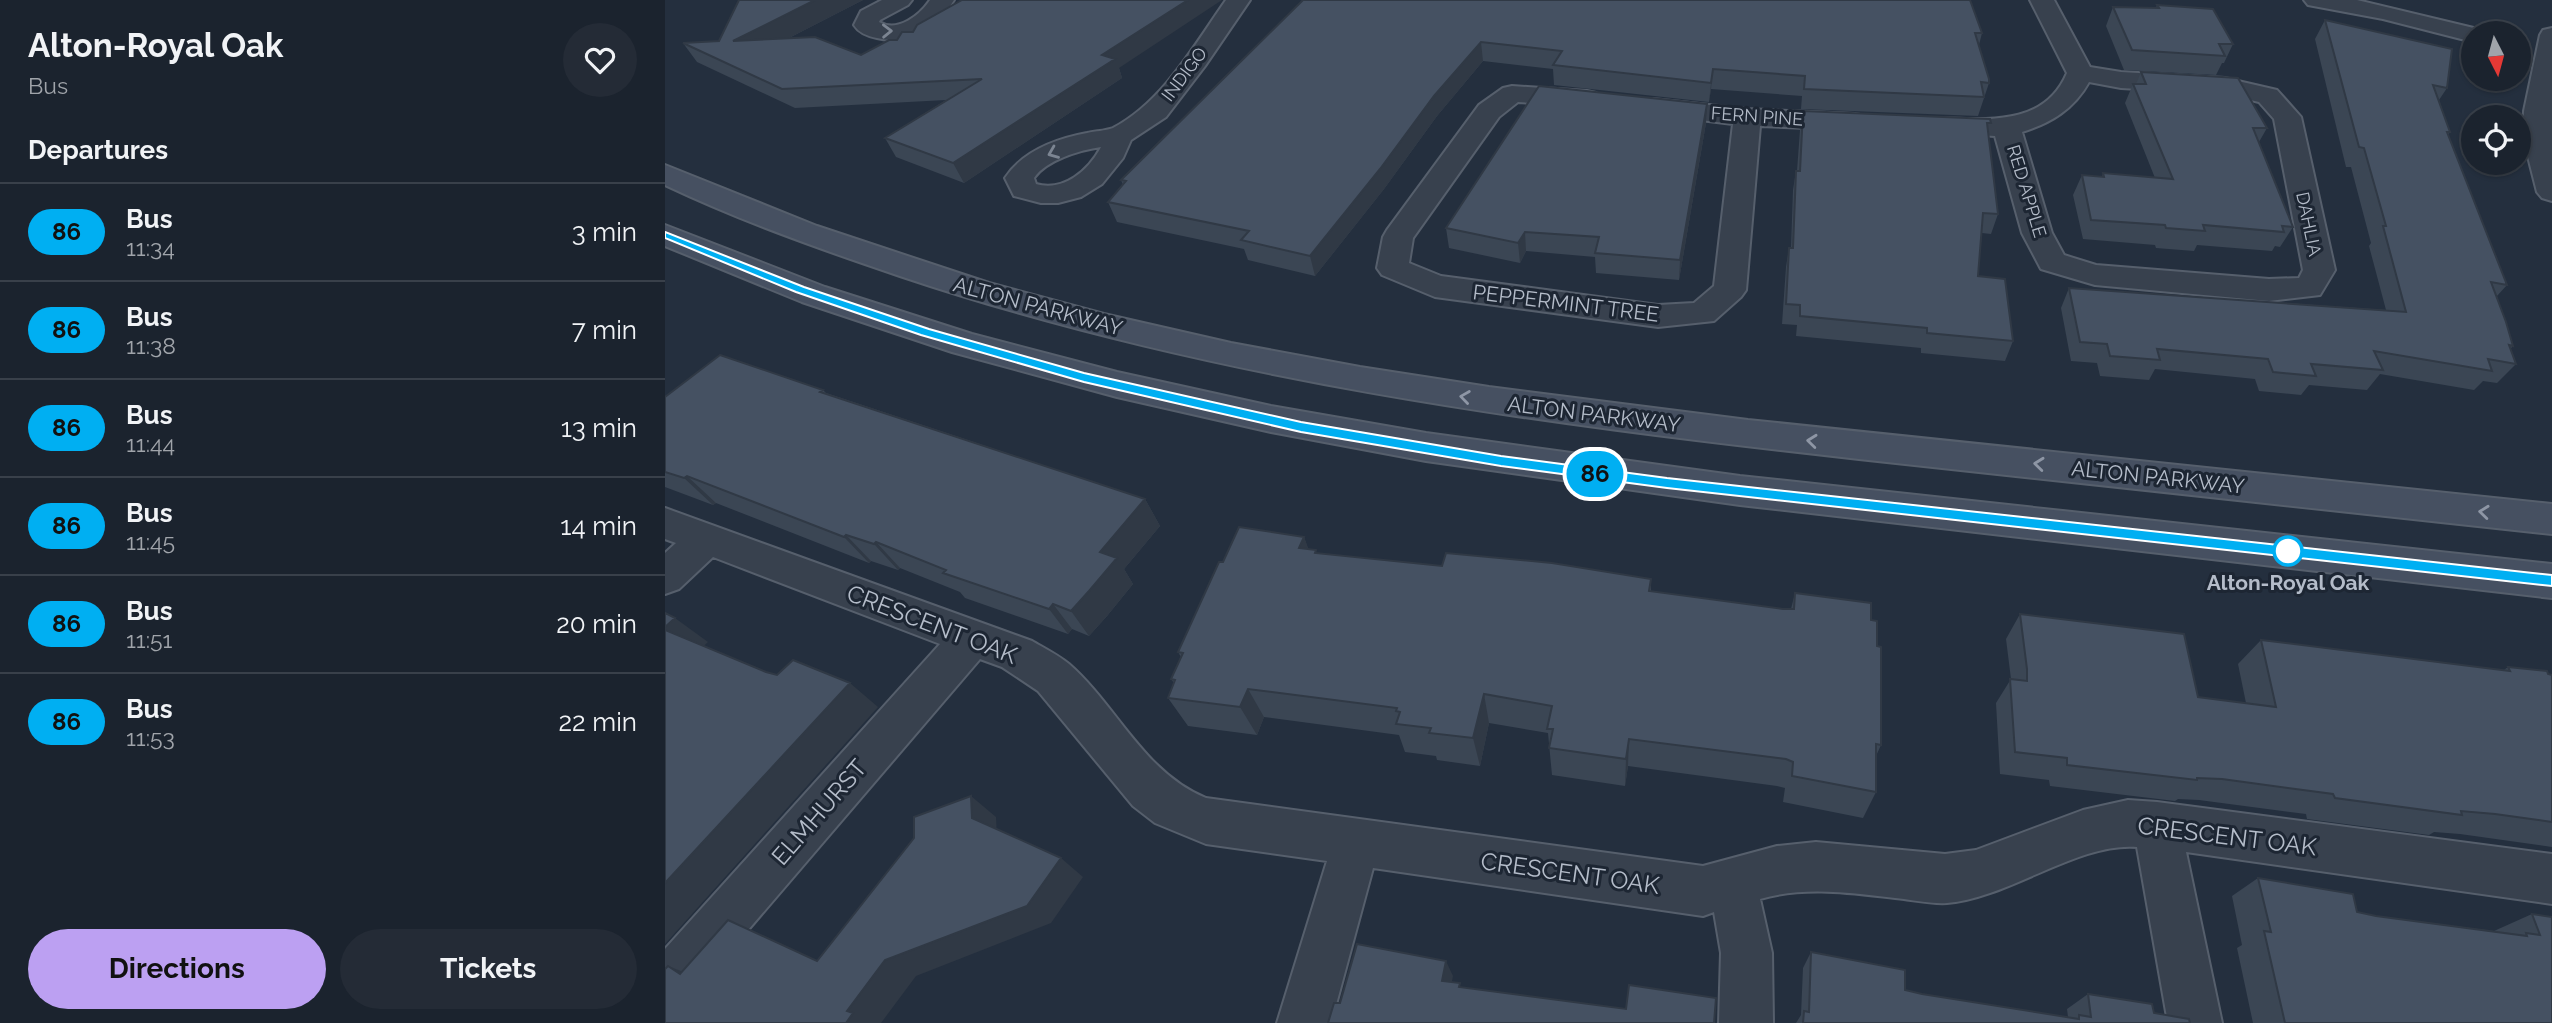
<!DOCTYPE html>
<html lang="en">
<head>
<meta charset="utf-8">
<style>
  :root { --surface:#1b232e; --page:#242b36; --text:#f1f3f6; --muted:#a0a4aa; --line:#39404a; --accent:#bca0f2 }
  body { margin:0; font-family:Raleway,sans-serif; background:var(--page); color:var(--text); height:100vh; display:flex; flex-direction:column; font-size:26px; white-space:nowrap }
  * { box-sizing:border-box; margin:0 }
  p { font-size:23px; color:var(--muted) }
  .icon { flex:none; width:38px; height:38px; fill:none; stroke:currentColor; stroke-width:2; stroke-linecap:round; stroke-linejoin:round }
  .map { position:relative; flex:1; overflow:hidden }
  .sheet { display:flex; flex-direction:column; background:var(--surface); width:665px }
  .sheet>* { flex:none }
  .badge { padding:0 14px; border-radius:23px; font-size:24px; line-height:46px }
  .needle { width:46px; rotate:174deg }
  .tools { position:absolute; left:1796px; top:21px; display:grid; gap:14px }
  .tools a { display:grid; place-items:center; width:70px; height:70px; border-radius:50%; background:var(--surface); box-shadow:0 2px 5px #0004,0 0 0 2px var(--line); font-size:35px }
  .map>.badge { position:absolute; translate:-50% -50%; box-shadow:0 0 0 4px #fff }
  h2 { padding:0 28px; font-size:26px; line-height:63px }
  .round { display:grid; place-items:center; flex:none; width:74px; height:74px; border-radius:37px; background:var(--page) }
  .head { display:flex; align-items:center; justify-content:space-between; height:119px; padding:0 28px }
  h1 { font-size:33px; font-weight:700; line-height:52px }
  .button { display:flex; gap:14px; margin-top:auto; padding:14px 28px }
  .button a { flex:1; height:80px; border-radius:42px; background:var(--accent); color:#111; font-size:28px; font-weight:700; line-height:80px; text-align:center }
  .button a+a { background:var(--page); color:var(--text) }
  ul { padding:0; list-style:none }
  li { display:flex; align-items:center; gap:21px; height:98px; padding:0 28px; border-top:2px solid var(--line) }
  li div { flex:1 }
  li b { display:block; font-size:26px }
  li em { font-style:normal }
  li .badge { min-width:77px; font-weight:700; text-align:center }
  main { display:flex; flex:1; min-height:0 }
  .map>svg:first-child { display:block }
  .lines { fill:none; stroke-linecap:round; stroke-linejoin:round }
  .minor-casing { stroke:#565f6c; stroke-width:4 }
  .tertiary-casing { stroke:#565f6c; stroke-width:4 }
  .secondary-casing { stroke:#565f6c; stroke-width:4 }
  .minor { fill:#38414e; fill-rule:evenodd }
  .tertiary { fill:#38414e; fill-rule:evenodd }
  .secondary { fill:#465061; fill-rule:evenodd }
  .wall { fill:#3b4654 }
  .shaded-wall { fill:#303945 }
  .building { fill:#455162; stroke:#303945; stroke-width:2 }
  .oneway { stroke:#7c8592 }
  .oneway2 { stroke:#8e96a5 }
  .line { fill:#00aff2; stroke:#fff; stroke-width:2 }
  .stop-dot { fill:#fff; stroke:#00aff2; stroke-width:3.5 }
  .labels { text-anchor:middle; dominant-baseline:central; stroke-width:6; stroke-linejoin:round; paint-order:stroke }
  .far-street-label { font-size:18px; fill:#b4bcc9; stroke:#1d2633 }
  .street-label { font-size:21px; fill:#b4bcc9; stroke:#1d2633 }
  .stop-label { font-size:21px; font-weight:bold; fill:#b4bcc9; stroke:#1d2633 }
  .near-street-label { font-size:24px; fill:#b4bcc9; stroke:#1d2633 }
</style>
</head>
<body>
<main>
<section class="sheet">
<div class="head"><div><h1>Alton-Royal Oak</h1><p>Bus</p></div><a class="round"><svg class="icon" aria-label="heart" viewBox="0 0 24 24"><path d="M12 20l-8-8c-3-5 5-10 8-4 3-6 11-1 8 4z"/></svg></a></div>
<h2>Departures</h2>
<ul>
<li><span class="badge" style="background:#00aff2;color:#111">86</span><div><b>Bus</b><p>11:34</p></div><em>3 min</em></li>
<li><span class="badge" style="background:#00aff2;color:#111">86</span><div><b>Bus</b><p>11:38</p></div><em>7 min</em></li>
<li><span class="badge" style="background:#00aff2;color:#111">86</span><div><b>Bus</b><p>11:44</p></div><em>13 min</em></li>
<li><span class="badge" style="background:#00aff2;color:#111">86</span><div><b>Bus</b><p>11:45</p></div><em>14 min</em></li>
<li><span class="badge" style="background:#00aff2;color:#111">86</span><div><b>Bus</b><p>11:51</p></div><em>20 min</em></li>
<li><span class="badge" style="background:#00aff2;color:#111">86</span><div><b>Bus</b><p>11:53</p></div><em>22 min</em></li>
</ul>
<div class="button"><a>Directions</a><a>Tickets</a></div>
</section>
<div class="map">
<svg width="1887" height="1023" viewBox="0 0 1887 1023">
  <rect width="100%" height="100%" fill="#242f3e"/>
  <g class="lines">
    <defs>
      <path id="minor" d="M217,0H247L243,5L215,20L214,22C233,33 255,15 265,0H289C272,27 245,46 212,38C202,36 194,33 189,25L196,11Z
        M561,0H585L540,66L501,117L466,140L458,158L437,184L416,197L393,203H376L349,196L340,178C358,151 390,139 422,133C430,131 440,131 448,128C498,102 530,44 561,0ZM436,147C424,170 399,192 371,184L369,178C381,160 415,150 436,147Z
        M1365,0H1389L1425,67L1456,72L1560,78L1612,90L1636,117L1670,270L1655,295L1604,301L1430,285L1376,269L1357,233L1330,136L1261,132L1257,126L1261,120L1271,118C1319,119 1379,128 1402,73ZM1424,82L1456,88L1560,94L1594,102L1609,119L1638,270L1634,278L1604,279L1431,265L1399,255L1387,233L1357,132C1386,123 1409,109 1424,82Z
        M847,86L922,91L931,93L935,99L931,105L922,107L853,102L834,117L748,238L744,263L776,276L993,305L1029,303L1049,286L1068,124L978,113L975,107L978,101L988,99L1082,109L1190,114L1200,116L1204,122L1200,128L1190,130L1095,126L1081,290L1076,297L1049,321L993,327L770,297L717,275L712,268L718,237L722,230L814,105L838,88Z
        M0,508L367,641C379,648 393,655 404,664C452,706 479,773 541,798L1038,866L1112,846L1151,842L1280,854L1311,850L1418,810L1463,800L1492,802L1887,854V904L1521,852L1557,1023H1503L1472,847C1413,842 1344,898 1282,903C1269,904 1253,901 1239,899C1191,894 1143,885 1095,899L1107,953L1108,1023H1054L1056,953L1049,912L1038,916L708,868L666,1023H612L662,861L541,844L490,823L468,806L373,691L337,667L315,659L18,1006L0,1014V949L275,644L48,557L14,589L0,594V553L11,543L0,539Z"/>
      <path id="tertiary" d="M1639,0H1692L1817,30L1819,33H1808V42L1718,19L1643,5Z
        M1887,28V201L1877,198L1872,192L1858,137L1859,111L1875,35L1878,30Z"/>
      <path id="secondary" d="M0,165L152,226L324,283L439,314L566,343L695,367L824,387L1083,420L1887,504V534C1656,509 1425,484 1194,459C869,423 545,380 235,276C155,249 76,221 0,185Z
        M0,225L160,287L307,334L452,372L606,406L761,433L1075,476L1887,564V598L1075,505L761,461L606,432L452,397L287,352L137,302L0,246Z"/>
    </defs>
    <use href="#minor" class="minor-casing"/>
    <use href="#tertiary" class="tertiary-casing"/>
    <use href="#secondary" class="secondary-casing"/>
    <use href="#minor" class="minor"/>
    <use href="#tertiary" class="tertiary"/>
    <use href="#secondary" class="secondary"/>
  </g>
  <path class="wall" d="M74,0H198L124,38L196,55L454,68L457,78L299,183L231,157L220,138L281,100L130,108L32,62L18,43L54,41Z
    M638,0L1317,33L1314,45L1324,83L1313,116L1136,109L1137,96L1046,89L1044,102L889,85L888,69L818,61L772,116L719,189L650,276L583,260L579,249L452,222L443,202L458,185L456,180Z
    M1492,5L1568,44L1559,63H1557L1551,75L1459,70L1441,26L1448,7L1491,8Z
    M1660,20L1782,88L1774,100L1785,132L1783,135L1842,285L1832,296L1848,346L1845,349L1851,364L1832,383L1818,381L1809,390L1715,374L1702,390L1644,385L1636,395L1594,391L1590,379L1490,369L1484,380L1435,376L1432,363L1406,361L1396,308L1404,288L1721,310L1704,246L1706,243L1686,167H1681L1650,39Z
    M1476,72L1602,128L1594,142L1628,227L1615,247L1610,246L1607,251L1532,245L1529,251L1491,248L1490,245L1418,239L1408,195L1417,175L1437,177L1438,173L1490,178L1460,103L1468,84H1471Z
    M1138,111L1323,133L1333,214L1326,234L1317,233L1313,276L1348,341L1340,361L1256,353V348L1131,336L1132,325L1117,324L1121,267L1124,248H1126L1128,190L1131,171H1132L1135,130Z
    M1041,123L1014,280L931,273L930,257L861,251L855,263L784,248L781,228Z
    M158,390L161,393L480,499L495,526L459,569L468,584L442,616L424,636L407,629L403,634L300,598L295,592L235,568L233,570L206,561L204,563L51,503L48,505L0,487V397Z
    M639,537L643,549L652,553L777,566L986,579V591L1118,609H1126L1130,593L1206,620L1212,646L1216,745L1211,756V792L1198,818L1118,802L1120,788L1112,786L963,766L960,786L887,775L883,733L824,723L815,766L772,760L771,756L740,752L734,735L599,717L592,735L523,726L503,698L509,683L506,679L516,657L513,652L558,562Z
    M1355,614L1533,697L1581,703L1573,664L1596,640L1839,670L1843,667L1887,675V847L1795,834L1769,832L1764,835L1642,819L1641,814L1534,800L1513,799L1510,801L1385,786L1384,780L1335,774L1331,703L1346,679L1341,639Z
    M1593,878L1692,912L1711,916L1829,931L1867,914L1887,917V1023H1588L1572,948L1577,945L1567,896Z
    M1146,952L1240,990L1257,994L1403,1017L1402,1009L1423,994L1525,1023H1131L1136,1015L1138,968Z"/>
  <path class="shaded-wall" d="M150,0H198L81,60L68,41Z
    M523,0H557L454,68L457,78L299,183L288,163L437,55Z
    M816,42L818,61L772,116L719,189L650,276L645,256L769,96Z
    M1048,69L1046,89L1044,102L1046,83Z
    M1042,104L1041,123L1014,280L1015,260Z
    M860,232L861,251L855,263L853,243Z
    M22,476L51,503L48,505L19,478Z
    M480,499L495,526L459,569L468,584L442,616L424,636L406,611L435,552Z
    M181,535L206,561L204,563L179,537Z
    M639,537L651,569L634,548Z
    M211,542L235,568L233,570L209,544Z
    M388,604L407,629L403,634L384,609Z
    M10,618L43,642L31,653L0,630V627Z
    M185,683L213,707L0,944V883Z
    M583,689L599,717L592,735L575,707Z
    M819,694L824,723L815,766L808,738Z
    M964,739L963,766L960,786L961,759Z
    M306,796L331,817L332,838L307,818Z
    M396,858L418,877L386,923L251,976L216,1023H181L182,1011L220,960Z
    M781,961L788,976L784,996L777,981Z
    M3,966L42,981L15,974Z"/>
  <path class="building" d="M74,0H150L68,41L150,37L196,55L224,40H232L237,32H248L252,25L297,0H523L437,55L450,59L288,163L220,138L317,79L117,89L18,43L54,41Z
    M638,0H1305L1317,33H1310L1324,79V83L1316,82L1319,97L1139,89L1140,76L1048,69L1046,83L888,65L897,51L816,42L769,96L715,169L645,256L576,240L584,231L443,202L461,181L456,180Z
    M1492,5L1548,9L1568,44H1554L1560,56L1467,50L1448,7L1494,8Z
    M1660,20L1787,49L1782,88L1768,85L1785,132H1782L1842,285L1826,282L1841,322L1848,346L1844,345L1851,364L1823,359L1827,371L1709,351L1718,370L1646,364L1651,376L1608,372L1603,359L1492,349L1495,360L1445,356L1442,344L1415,342L1404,288L1741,312L1718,226H1721L1699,148L1694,147Z
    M1476,72L1573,78L1602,128H1588L1628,227L1617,226L1619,232L1538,225L1540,231L1501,228L1500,225L1426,220L1417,175L1439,177L1438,173L1508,179L1468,84H1481Z
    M874,86L1042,104L1015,260L930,253L934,237L860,232L853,243L781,228Z
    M1138,111L1325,119L1326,123H1322L1333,214L1318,213L1313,276L1340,279L1348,341L1262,333V328L1135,316V305L1121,304L1124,248H1128L1131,171H1135Z
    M55,355L158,390L155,392L480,499L435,552L452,558L424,591L406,611L388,604L384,609L278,573L281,570L211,542L209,544L181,535L179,537L22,476L19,478L0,472V397Z
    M574,527L639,537L634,548L651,550L650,553L777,566L781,553L887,563L986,579L984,591L1118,609H1129L1130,593L1206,603V620L1212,621V646L1216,647V745L1211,744V792L1127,776L1128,762L1121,759L964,739L961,759L884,748L888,729H882L887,706L819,694L808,738L764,733L766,728L731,724L735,712L731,711L732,708L583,689L575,707L503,698L510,680L506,679L518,653L513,652L554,562H558Z
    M0,613L10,618L0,627Z
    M1355,614L1519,634L1533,697L1611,707L1596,640L1845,671L1843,667L1882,671L1883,674L1887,675V822L1830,814L1796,811L1797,815L1670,798L1668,794L1557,779L1532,778V780L1402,765V758L1350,752L1345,679L1362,681V669Z
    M0,630L101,672L112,675L128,660L185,683L0,883Z
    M306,796L307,818L396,858L362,906L220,960L182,1011L188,1013L181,1023H0V969L3,966L15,974L63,920L152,961L249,838V817Z
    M1593,878L1688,894L1692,912L1711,916L1862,936L1861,933L1875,935L1867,914L1887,917V1023H1620L1599,931L1606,932Z
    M692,944L781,961L777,981L795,983L794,987L961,1009L964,985L1051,998L1049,1023H663L669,1003H675Z
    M1146,952L1240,970V990L1257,994L1414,1019V1015L1426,1017L1423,994L1487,1004L1489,1013L1524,1019L1525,1023H1138L1139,1011L1144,1012Z"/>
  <defs><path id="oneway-chevron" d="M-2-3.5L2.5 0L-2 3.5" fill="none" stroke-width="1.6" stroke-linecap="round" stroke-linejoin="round" transform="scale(1.75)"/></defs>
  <g class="oneway">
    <use href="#oneway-chevron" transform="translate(222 31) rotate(-1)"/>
    <use href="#oneway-chevron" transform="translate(388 153) rotate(158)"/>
  </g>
  <g class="oneway2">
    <use href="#oneway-chevron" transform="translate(800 397) rotate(-172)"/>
    <use href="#oneway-chevron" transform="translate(1147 441) rotate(-174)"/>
    <use href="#oneway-chevron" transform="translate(1374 464) rotate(-174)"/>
    <use href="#oneway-chevron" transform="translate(1819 512) rotate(-174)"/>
  </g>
  <path class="line" d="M0,232L139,287L264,329L419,373L636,422L836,456L1002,478L1887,575V586L1002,488L836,466L636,432L419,382L256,335L131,292L0,238Z"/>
  <circle class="stop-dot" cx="1623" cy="551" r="14"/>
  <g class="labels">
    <g class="far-street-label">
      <text transform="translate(519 74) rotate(-53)">INDIGO</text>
      <text transform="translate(1092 116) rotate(4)">FERN PINE</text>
      <text transform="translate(1362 191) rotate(73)">RED APPLE</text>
      <text transform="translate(1644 224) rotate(78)">DAHLIA</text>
    </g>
    <g class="street-label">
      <text transform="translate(901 303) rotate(7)">PEPPERMINT TREE</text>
      <text transform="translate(373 306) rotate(15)">ALTON PARKWAY</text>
      <text transform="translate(929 414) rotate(7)">ALTON PARKWAY</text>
      <text transform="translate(1493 477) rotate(6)">ALTON PARKWAY</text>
    </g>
    <g class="stop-label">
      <text x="1623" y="582">Alton-Royal Oak</text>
    </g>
    <g class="near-street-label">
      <text transform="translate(267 624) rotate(21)">CRESCENT OAK</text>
      <text transform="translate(154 812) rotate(-49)">ELMHURST</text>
      <text transform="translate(1562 836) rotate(7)">CRESCENT OAK</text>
      <text transform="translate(905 873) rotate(8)">CRESCENT OAK</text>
    </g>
  </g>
</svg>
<div class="tools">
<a><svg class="needle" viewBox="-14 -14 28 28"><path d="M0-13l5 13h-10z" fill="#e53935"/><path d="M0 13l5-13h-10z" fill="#a0a4aa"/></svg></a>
<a><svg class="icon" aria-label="locate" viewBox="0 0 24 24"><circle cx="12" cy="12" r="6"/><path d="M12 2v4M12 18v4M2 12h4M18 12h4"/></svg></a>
</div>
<b class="badge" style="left:930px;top:474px;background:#00aff2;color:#111">86</b>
</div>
</main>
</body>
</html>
